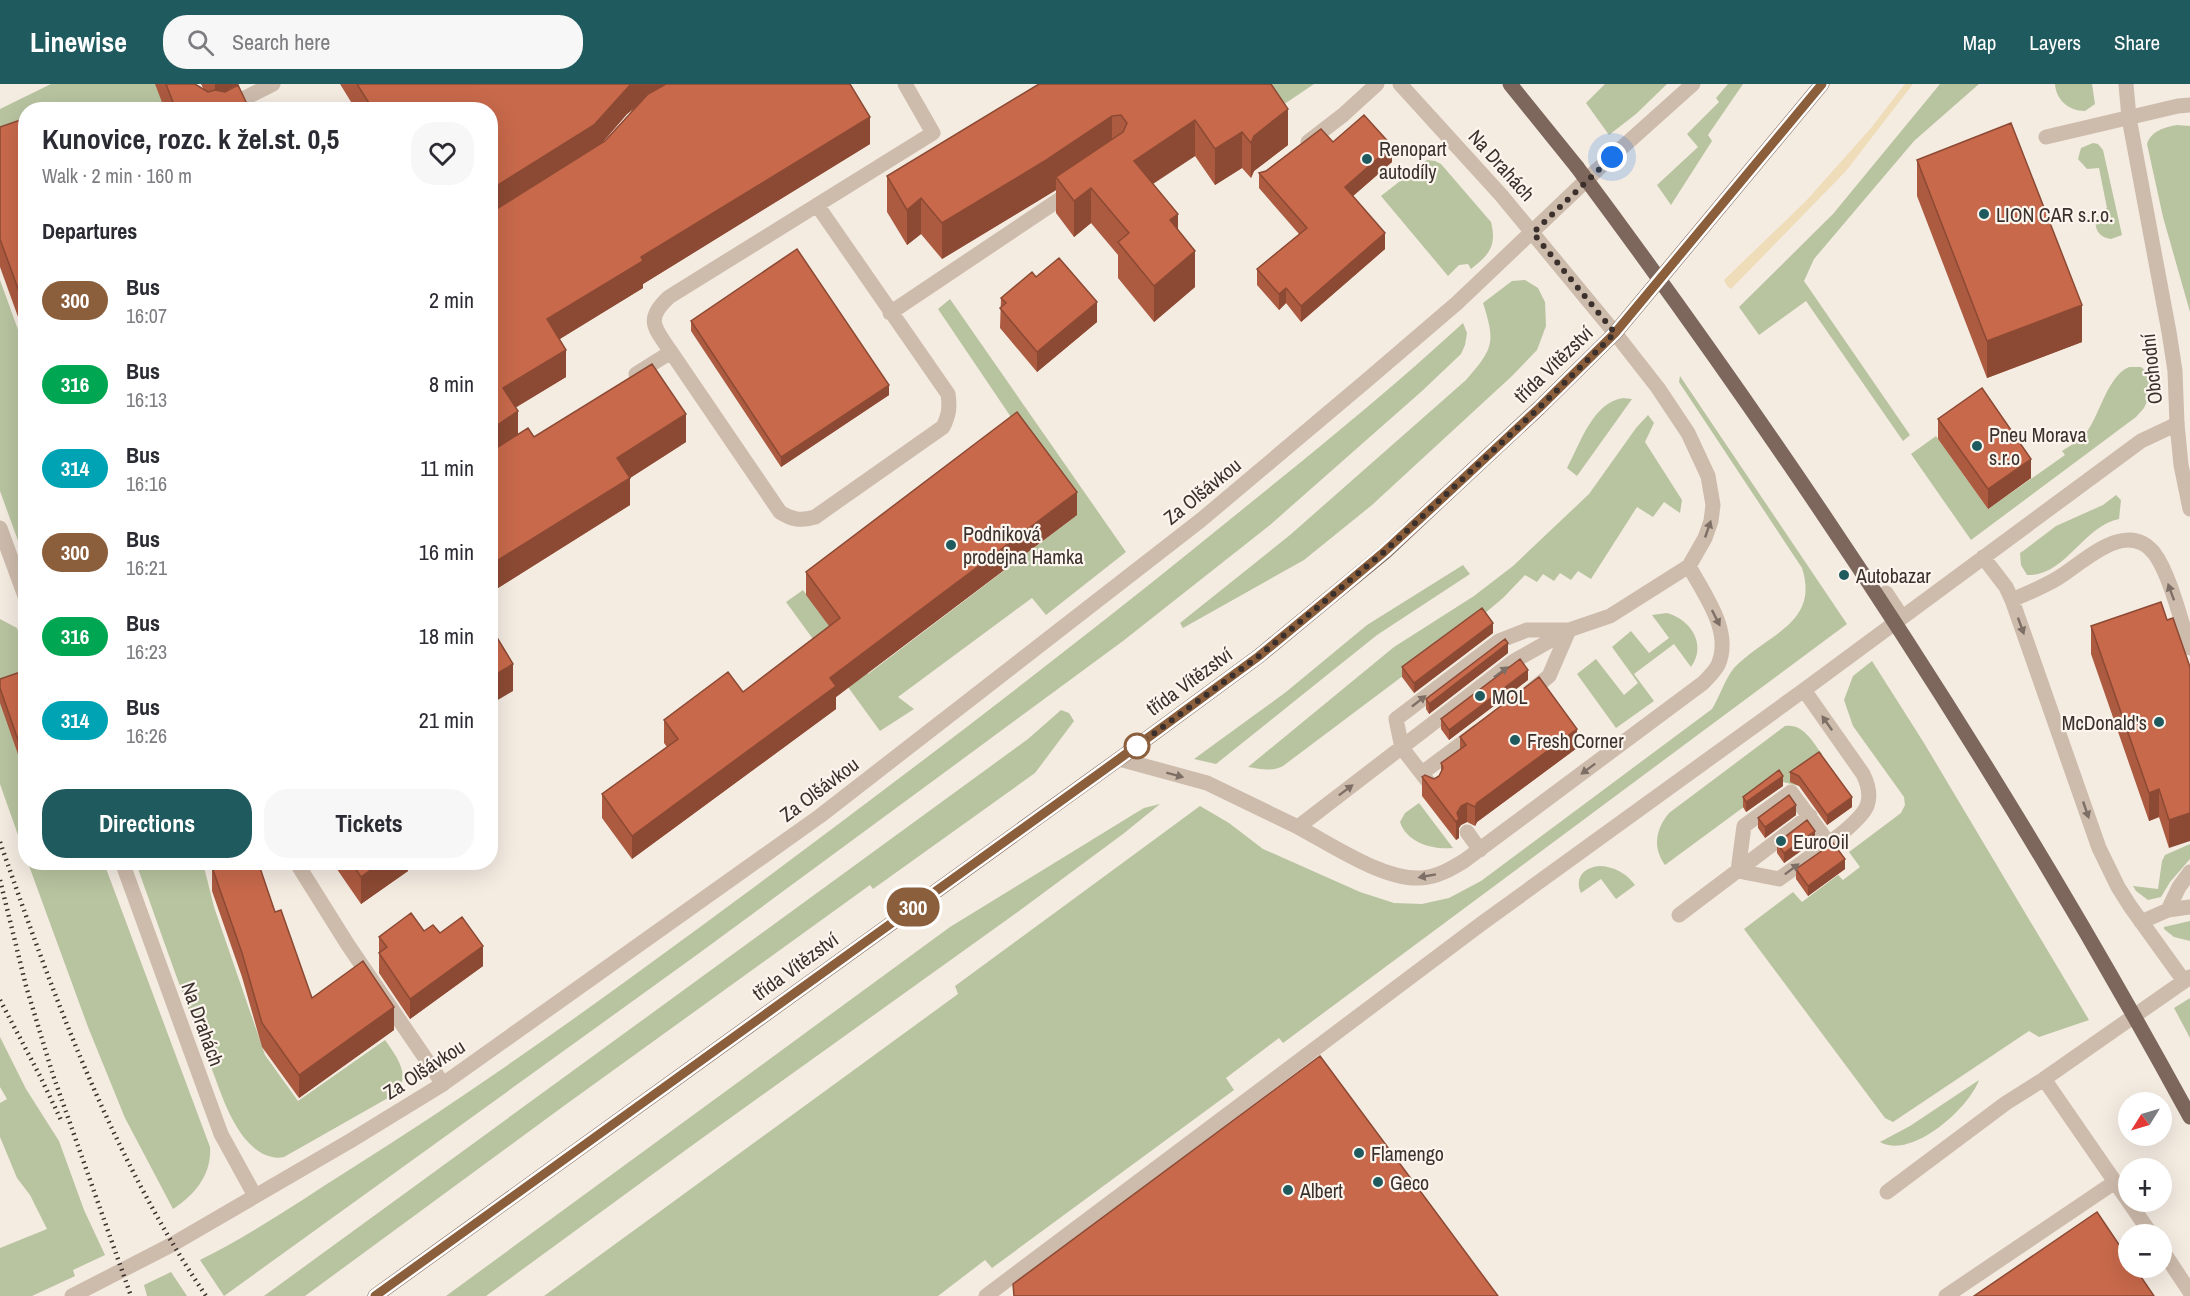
<!DOCTYPE html>
<html lang="en">
<head>
<meta charset="utf-8">
<style>
  :root { --surface:#fff; --page:#f7f7f7; --text:#2b2b33; --muted:#7c7c81; --accent:#1f5a5e }
  body { margin:0; font-family:"Archivo Narrow",sans-serif; background:var(--page); color:var(--text); height:100vh; display:flex; flex-direction:column; font-size:22px; white-space:nowrap }
  * { box-sizing:border-box; margin:0 }
  p { font-size:20px; color:var(--muted) }
  .icon { flex:none; width:33px; height:33px; fill:none; stroke:currentColor; stroke-width:2; stroke-linecap:round; stroke-linejoin:round }
  .map { position:relative; flex:1; overflow:hidden }
  .details { position:absolute; left:18px; top:18px; width:480px; height:768px; display:flex; flex-direction:column; background:var(--surface); border-radius:24px; box-shadow:0 6px 24px #0002 }
  .details>* { flex:none }
  .badge { padding:0 12px; border-radius:20px; font-size:21px; line-height:39px }
  .needle { width:39px; rotate:233deg }
  .fabs { position:absolute; left:2118px; top:1008px; display:grid; gap:12px }
  .fabs a { display:grid; place-items:center; width:54px; height:54px; border-radius:50%; background:var(--surface); box-shadow:0 6px 24px #0002; font-size:30px }
  .you { position:absolute; width:30px; height:30px; margin:-15px; border:4px solid #fff; border-radius:50%; background:#1a73e8; box-shadow:0 0 0 9px #1a73e833 }
  .map>.badge { position:absolute; translate:-50% -50%; box-shadow:0 0 0 3px #fff }
  h2 { padding:0 24px; font-size:22px; line-height:54px }
  .round { display:grid; place-items:center; flex:none; width:63px; height:63px; border-radius:24px; background:var(--page) }
  .summary { display:flex; align-items:center; justify-content:space-between; height:102px; padding:0 24px }
  h1 { font-size:28px; font-weight:700; line-height:45px }
  .cta { display:flex; gap:12px; margin-top:auto; padding:12px 24px }
  .cta a { flex:1; height:69px; border-radius:24px; background:var(--accent); color:#fff; font-size:24px; font-weight:700; line-height:69px; text-align:center }
  .cta a+a { background:var(--page); color:var(--text) }
  ul { padding:0; list-style:none }
  li { display:flex; align-items:center; gap:18px; height:84px; padding:0 24px }
  li div { flex:1 }
  li b { display:block; font-size:22px }
  li em { font-style:normal }
  li .badge { min-width:66px; font-weight:700; text-align:center }
  header { display:flex; align-items:center; gap:36px; box-sizing:border-box; height:84px; padding:0 30px; background:var(--accent); color:#fff }
  header strong { font-size:28px }
  nav { display:flex; gap:33px; margin-inline-start:auto; font-size:21px }
  .search { width:420px; height:54px; background:var(--page); display:flex; align-items:center; gap:15px; box-sizing:border-box; padding:0 21px; border-radius:24px; color:var(--muted); font-size:22px }
  .map>svg:first-child { display:block }
  .green { fill:#b8c4a0 }
  .sand { fill:#efdcb8 }
  .lines { fill:none; stroke-linecap:round; stroke-linejoin:round }
  .lane { stroke:#cdbbac; stroke-width:15 }
  .street { stroke:#cdbbac; stroke-width:15 }
  .primary { stroke:#7d675c; stroke-width:15 }
  .rail { stroke:#3b302b; stroke-width:4.5; stroke-dasharray:1.5 4.5; stroke-linecap:butt }
  .primary-bridge { stroke:#7d675c; stroke-width:15 }
  .wall { fill:#ac5a40; fill-rule:evenodd }
  .shaded-wall { fill:#8c4a34 }
  .building { fill:#c8694b; stroke:#8c4a34; stroke-width:1.5 }
  .oneway { fill:#7d6f65 }
  .line-casing { stroke:#fff; stroke-width:14 }
  .line { stroke:#8b5e3c; stroke-width:9 }
  .walk { stroke:#3b302b; stroke-width:6; stroke-dasharray:0 10.8 }
  .poi-dot { fill:#1f5a5e; stroke:#fbf5ee; stroke-width:2 }
  .stop-dot { fill:#fff; stroke:#8b5e3c; stroke-width:3 }
  .labels { text-anchor:middle; dominant-baseline:central; stroke-width:4.5; stroke-linejoin:round; paint-order:stroke }
  .poi-label { font-size:20px; fill:#3b302b; stroke:#fbf5ee; text-anchor:start }
  .street-label { font-size:20px; fill:#3b302b; stroke:#fbf5ee }
</style>
</head>
<body>
<header>
<strong>Linewise</strong>
<div class="search"><svg class="icon" aria-label="search" viewBox="0 0 24 24"><circle cx="10" cy="10" r="6"/><path d="M15 15l6 6"/></svg>Search here</div>
<nav><a>Map</a><a>Layers</a><a>Share</a></nav>
</header>
<div class="map">
<svg width="2190" height="1212" viewBox="0 0 2190 1212">
  <rect width="100%" height="100%" fill="#f4ebe1"/>
  <path class="green" d="M51,0H170L180,25L26,26L25,34L0,46V25Z
    M1249,0H1314L1268,31Z
    M1605,0H1667L1636,30L1609,51L1586,19Z
    M1728,0H1743L1708,51L1712,57L1671,121L1657,101L1698,63L1687,50L1719,18L1716,14Z
    M1940,0H1979L1914,57L1814,175L1804,197L1910,351L1903,357L1806,217L1759,251L1739,223L1833,130Z
    M2055,0H2092L2095,20L2085,27C2069,27 2056,16 2055,0Z
    M2177,41L2190,42V228L2163,133L2147,60C2151,47 2165,43 2177,41Z
    M2093,59L2098,60L2103,66L2122,151L2111,155C2092,153 2091,132 2107,124L2099,84L2087,85L2078,75L2081,64Z
    M1427,76L1435,77L1441,80L1491,138C1497,162 1489,171 1471,185L1468,180L1459,181L1448,192L1381,112Z
    M0,196L25,265V476L0,407Z
    M1525,196L1538,204L1545,218L1546,242L1537,266L1512,292L1372,421L1304,476L1183,544L1180,539L1290,451L1466,296C1493,265 1496,259 1483,219L1512,197Z
    M950,215L1126,468L1046,531L1032,514L898,613L914,625L880,647L786,518L803,506L868,590L1077,431L938,225Z
    M1463,239L1467,249L1465,261L1461,270L1422,307L1270,441L1123,557L698,870L224,1212L200,1176C251,1151 300,1117 349,1086C483,1002 611,909 738,815C893,700 1046,584 1196,463C1286,390 1377,318 1463,239Z
    M2129,283H2141L2153,293L2151,309L2144,324L2136,333L1971,456L1911,370L1936,352L1988,425L2065,371L2062,367C2071,361 2083,355 2088,346C2100,329 2108,292 2129,283Z
    M1680,292L1847,540L1283,959L1279,954L1226,994L1234,1006L992,1184L985,1176L938,1212H544L958,910L955,902L1200,722L1229,739L1263,765L1360,808L1394,819L1422,820L1449,814L1481,797L1712,625C1719,614 1726,593 1734,584C1766,550 1820,540 1802,484L1679,298Z
    M1623,314L1632,315L1577,392L1567,384C1580,360 1593,318 1623,314Z
    M1648,331L1654,339L1645,358L1682,416L1680,429L1664,418L1653,433L1637,423L1591,495L1578,487L1571,496L1560,489L1554,497L1543,490L1537,498L1525,491L1503,514L1472,540L1283,682C1272,688 1260,685 1248,683L1394,563L1474,512L1513,482L1589,410L1636,344Z
    M2116,411L2121,416L2119,435C2083,442 2065,493 2027,491L2021,481L2020,469L2023,467L2056,442L2103,421Z
    M1463,481L1470,490L1377,551L1216,680L1194,675L1286,608L1367,541Z
    M1667,529C1691,536 1707,560 1691,583L1674,560L1634,590L1654,617L1616,644L1577,590L1596,575L1624,611L1638,599L1612,563L1631,547L1649,569L1669,554L1652,531Z
    M0,535L17,544L25,566V771L0,700Z
    M1872,577L1924,659L2089,936L2039,953L2029,947L1893,1038L1885,1034L1744,845L1793,808L1802,818L1838,791L1843,796L1860,783L1849,768L1901,729L1905,721L1904,713L1853,642L1844,616L1853,592Z
    M1061,626L1069,629L1074,637L1035,689L873,805L870,801L561,1024L305,1212H264L1028,655Z
    M1785,642C1803,639 1812,657 1822,670L1796,688L1803,703L1779,697L1665,781C1652,763 1656,745 1669,729Z
    M1419,719L1453,764C1433,766 1407,759 1400,738L1405,729Z
    M1160,720L1123,750L1019,827L694,1060L486,1212H446L950,843L1134,730L1144,724Z
    M2190,760V775L2170,798L2161,813L2148,816L2136,807L2133,802L2158,805L2162,777L2165,771Z
    M28,779H104L210,1063C212,1090 195,1111 173,1125L125,1034L88,943Z
    M136,779H203L214,823L265,971L298,1017L385,956C397,973 412,992 395,1010L284,1073C270,1076 257,1068 248,1058C229,1037 220,1006 210,980C183,914 160,846 136,779Z
    M1600,782C1615,783 1626,789 1635,801L1616,815L1601,795L1581,809C1574,794 1584,783 1600,782Z
    M2190,837V857L2174,853L2164,845V843Z
    M2190,914V954L2174,924Z
    M0,953L26,1005L59,1057L84,1126L105,1171L73,1186L75,1192L32,1212H0V1164L47,1145L30,1111L17,1094L0,1053V1019L7,1015L0,1003Z
    M1979,996C1969,1024 1912,1076 1880,1058L1910,1042Z
    M171,1188L187,1212H147L144,1201Z"/>
  <path class="sand" d="M1905,0H1913L1846,87L1731,205L1727,202L1724,196L1806,117L1871,44Z"/>
  <g class="lines">
    <path class="lane" d="M221,26L273,0
      M2046,53L2178,22L2190,21
      M1308,58L1343,31L1377,0
      M890,229L1072,107
      M671,268L780,428C792,436 801,437 815,433L943,343C949,331 950,323 948,310L817,121
      M636,290L671,268C655,244 644,236 669,213L933,49L905,0
      M1983,473L2006,503L2012,516L2099,764L2118,803L2130,822L2184,897
      M1886,509L1902,533
      M2012,516C2028,509 2043,503 2058,494C2083,479 2126,434 2154,469C2170,490 2181,538 2190,564
      M1804,606L1863,690C1868,700 1871,711 1867,722C1857,744 1800,779 1779,795L1738,787L1744,742L1791,708L1828,758
      M1119,675L1207,699L1298,743L1514,577L1569,546L1610,532L1689,482L1705,454L1711,437L1713,421L1708,392L1688,349L1658,304L1615,249
      M1422,689L1477,648
      M1433,704L1402,664L1396,635L1499,557L1527,546H1569L1549,592L1527,610
      M1298,743C1332,761 1383,796 1421,794C1437,793 1451,785 1464,777L1703,599C1708,594 1715,587 1718,581C1733,547 1704,511 1689,482
      M1467,748L1480,766
      M296,778L348,861L443,1000
      M2168,826L2190,823
      M1679,831L1810,732
      M2141,838L2168,826L2179,803L2190,788
      M2044,995L2151,1150
      M1887,1108L2006,1019L2044,995L2190,893
      M2162,1166L2190,1208
      M986,1212L1481,840L1804,606L2141,357L2177,340L2181,381L2190,425
      M1946,1212L2115,1098"/>
    <path class="street" d="M1400,0L1501,111L1615,249
      M2126,0L2129,34L2169,248L2175,287L2177,340
      M0,444L26,515
      M122,778L221,1050L255,1112
      M72,1212L173,1160L350,1057L443,1000L820,732L1201,436L1366,297L1457,219L1597,86L1693,0"/>
    <path class="primary" d="M1510,0L1577,83
      M375,1212L1119,675L1259,572L1328,515L1385,468L1437,419L1539,324L1615,249L1822,0"/>
    <path class="rail" d="M0,758C55,916 112,1073 206,1212
      M0,796L26,902L53,991L131,1212
      M0,916L40,992L61,1036"/>
    <path class="primary-bridge" d="M1577,83C1802,385 2010,702 2190,1033"/>
  </g>
  <path class="wall" d="M155,0H195L204,6L201,0H239L229,5L246,26H165Z
    M340,0H850L870,60L643,200V204L559,255L566,293L515,324L518,350L534,353L686,358L630,394V421L490,509V26H356ZM637,22L605,57L603,58L627,30Z
    M1039,0H1271L1288,61L1254,87L1251,94L1242,84L1215,101L1195,72L1153,100L1178,146L1195,203L1154,238L1118,194V171L1091,139L1074,153L1056,129V106L942,175L921,150L907,161L887,128V92Z
    M26,34V255L0,183V43Z
    M1333,58L1392,78L1353,112L1385,165L1301,238L1286,219L1279,226L1257,201V185L1299,150L1259,104V89L1266,87Z
    M1917,76L2082,258L1987,294L1917,112Z
    M1036,193L1097,238L1037,288L1000,244L1001,214Z
    M691,237L889,311L781,383L691,247Z
    M1938,335L2031,394L1988,425L1938,355Z
    M1077,431L836,613V625L632,775L602,734V710L667,663L664,659V636L743,608L829,542L806,511V488Z
    M2173,534L2169,764L2159,733L2149,737L2091,570V542L2167,536Z
    M1493,549L1414,609L1402,593V583Z
    M1508,569L1429,630L1426,625V615Z
    M26,586V693L0,619V595Z
    M1528,596L1449,656L1441,645V635Z
    M1460,653L1577,664L1477,738L1475,742L1467,738L1461,741L1459,744V754L1456,756L1422,712V693L1434,695L1439,692L1441,689V679L1460,665Z
    M1819,668L1852,723L1827,741L1799,702L1790,698V688Z
    M1783,702L1746,728L1743,723V713Z
    M1796,731L1765,754L1758,744V734Z
    M1815,757L1784,779L1777,769V759Z
    M332,778H408V787L361,820Z
    M212,783L275,828L312,914L394,946L299,1014L262,963L242,893L212,807Z
    M1796,785H1845L1808,812L1796,795Z
    M424,847L440,849L483,882L410,935L379,889V853Z"/>
  <path class="shaded-wall" d="M215,0H239L229,5V11L215,18Z
    M631,0H674L645,16L627,30L594,68L490,133V106Z
    M246,18V26H230Z
    M1288,25V61L1254,87L1251,94V59L1254,52Z
    M1112,32V68L1056,93V106L942,175V139Z
    M870,33V60L643,200V204L547,263V235L641,173Z
    M1195,36V72L1134,112V77Z
    M1242,48V84L1215,101V65Z
    M1392,62V78L1345,119V103Z
    M1091,104V139L1074,153V117Z
    M921,114V150L907,161V126Z
    M1178,130V166L1170,136Z
    M1385,149V165L1301,238V222Z
    M1195,167V203L1154,238V202Z
    M1286,204V219L1279,226V210Z
    M1097,218V238L1037,288V268Z
    M2082,221V258L1987,294V257Z
    M566,266V293L503,331V304Z
    M889,301V311L781,383V373Z
    M518,327V355L490,373V346Z
    M686,330V358L630,394V421L490,509V481L617,374Z
    M2031,375V394L1988,425V405Z
    M1077,408V431L836,613V625L632,775V752L830,594Z
    M1493,539V549L1414,609V599Z
    M1508,559V569L1429,630V620Z
    M513,580V607L491,620L490,622L491,593Z
    M1528,586V596L1449,656V646Z
    M1577,645V664L1477,738L1475,742V723L1477,719Z
    M1783,692V702L1746,728V718Z
    M2159,705V733L2149,737V709Z
    M1852,713V723L1827,741V731Z
    M1467,719V738L1461,741L1459,744V754L1456,756V738L1457,729L1461,722Z
    M1796,721V731L1765,754V743Z
    M2190,729V757L2169,764V736Z
    M1815,747V757L1784,779V769Z
    M1845,775V785L1808,812V802Z
    M381,778H408V787L361,820V793Z
    M483,862V882L410,935V915Z
    M394,923V946L299,1014V991Z"/>
  <path class="building" d="M166,0H195L208,8L215,6L225,8L238,1L246,18L230,26H176Z
    M357,0H631L594,41L490,106V26H359L369,19Z
    M666,0H850L870,33L641,173L643,177L547,235L566,266L503,304L518,327L490,346V126H495L605,57L648,10Z
    M1039,0H1271L1288,25L1254,52L1251,59L1242,48L1215,65L1195,36L1134,77L1178,130L1170,136L1195,167L1154,202L1118,158L1129,149L1091,104L1074,117L1056,93L1123,48L1127,39L1121,31L1112,32L1043,78L942,139L921,114L907,126L887,92Z
    M64,21L67,26H50Z
    M1364,31L1392,62L1345,103L1385,149L1301,222L1286,204L1279,210L1257,185L1307,144L1259,89L1266,87L1321,45L1333,58Z
    M26,34V227L0,155V43Z
    M2011,39L2082,221L1987,257L1917,76Z
    M797,165L889,301L781,373L691,237Z
    M1059,174L1097,218L1037,268L1000,224L1006,219L1001,214L1032,188L1036,193Z
    M652,280L686,330L617,374L630,394L490,481V365H495L528,344L534,353Z
    M1982,304L2031,375L1988,405L1938,335Z
    M1017,328L1077,408L830,594L836,602L632,752L602,710L678,655L664,636L728,588L743,608L840,534L806,488Z
    M2161,518L2167,536L2173,534L2190,583V729L2169,736L2159,705L2149,709L2091,542Z
    M1482,524L1493,539L1414,599L1402,583Z
    M493,547L513,580L491,593L490,594V548Z
    M1505,555L1508,559L1429,620L1426,615Z
    M1520,575L1528,586L1449,646L1441,635Z
    M26,586V679L0,604V595Z
    M1539,593L1577,645L1477,719L1475,723L1467,719L1461,722L1457,729L1459,735L1456,738L1422,693L1425,691L1434,695L1439,692L1443,684L1441,679L1466,661L1460,653Z
    M1819,668L1852,713L1827,731L1799,692L1790,688Z
    M1779,686L1783,692L1746,718L1743,713Z
    M1789,711L1796,721L1765,743L1758,734Z
    M1807,736L1815,747L1784,769L1777,759Z
    M1833,759L1845,775L1808,802L1796,785Z
    M224,778H258L275,828L281,826L312,914L363,877L394,923L299,991L262,939L242,869L212,783Z
    M351,778H381L361,793Z
    M411,829L424,847L433,841L440,849L462,833L483,862L410,915L379,869L387,863L379,853Z
    M1320,972L1498,1212H1014L1013,1200Z
    M2097,1128L2128,1174V1184H2135L2154,1212H1974Z"/>
  <defs><path id="oneway-solid" d="M-6-.8H1V-3.2L6.5 0L1 3.2V.8H-6Z" transform="scale(1.5)"/></defs>
  <g class="oneway">
    <use href="#oneway-solid" transform="translate(1708 445) rotate(-71)"/>
    <use href="#oneway-solid" transform="translate(2171 508) rotate(-110)"/>
    <use href="#oneway-solid" transform="translate(1716 534) rotate(63)"/>
    <use href="#oneway-solid" transform="translate(2021 542) rotate(70)"/>
    <use href="#oneway-solid" transform="translate(1501 588) rotate(-37)"/>
    <use href="#oneway-solid" transform="translate(1419 617) rotate(-38)"/>
    <use href="#oneway-solid" transform="translate(1827 639) rotate(-125)"/>
    <use href="#oneway-solid" transform="translate(1588 685) rotate(143)"/>
    <use href="#oneway-solid" transform="translate(1175 691) rotate(15)"/>
    <use href="#oneway-solid" transform="translate(1346 706) rotate(-37)"/>
    <use href="#oneway-solid" transform="translate(2086 726) rotate(71)"/>
    <use href="#oneway-solid" transform="translate(1792 785) rotate(-37)"/>
    <use href="#oneway-solid" transform="translate(1427 792) rotate(170)"/>
  </g>
  <g class="lines">
    <defs>
      <path id="line" d="M375,1212L1119,675L1259,572L1328,515L1384,468L1437,419L1539,324L1615,249L1822,0"/>
    </defs>
    <use href="#line" class="line-casing"/>
    <use href="#line" class="line"/>
    <path class="walk" d="M1137,662L1259,572L1384,468L1539,324L1615,249L1533,149L1612,73"/>
  </g>
  <g class="poi-dot">
    <circle cx="1367" cy="75" r="6"/>
    <circle cx="1984" cy="130" r="6"/>
    <circle cx="1977" cy="362" r="6"/>
    <circle cx="951" cy="461" r="6"/>
    <circle cx="1844" cy="491" r="6"/>
    <circle cx="1480" cy="612" r="6"/>
    <circle cx="2159" cy="638" r="6"/>
    <circle cx="1515" cy="656" r="6"/>
    <circle cx="1781" cy="757" r="6"/>
    <circle cx="1359" cy="1069" r="6"/>
    <circle cx="1378" cy="1098" r="6"/>
    <circle cx="1288" cy="1106" r="6"/>
  </g>
  <circle class="stop-dot" cx="1137" cy="662" r="12"/>
  <g class="labels">
    <g class="poi-label">
      <text x="1379" y="64">Renopart<tspan x="1379" dy="23">autodíly</tspan></text>
      <text x="1996" y="130">LION CAR s.r.o.</text>
      <text x="1989" y="350">Pneu Morava<tspan x="1989" dy="23">s.r.o</tspan></text>
      <text x="963" y="449">Podniková<tspan x="963" dy="23">prodejna Hamka</tspan></text>
      <text x="1856" y="491">Autobazar</text>
      <text x="1492" y="612">MOL</text>
      <text x="2147" y="638" text-anchor="end">McDonald's</text>
      <text x="1527" y="656">Fresh Corner</text>
      <text x="1793" y="757">EuroOil</text>
      <text x="1371" y="1069">Flamengo</text>
      <text x="1390" y="1098">Geco</text>
      <text x="1300" y="1106">Albert</text>
    </g>
    <g class="street-label">
      <text transform="translate(1502 81) rotate(48)">Na Drahách</text>
      <text transform="translate(1553 280) rotate(-44)">třída Vítězství</text>
      <text transform="translate(2151 285) rotate(-96)">Obchodní</text>
      <text transform="translate(1202 407) rotate(-39)">Za Olšávkou</text>
      <text transform="translate(1189 597) rotate(-36)">třída Vítězství</text>
      <text transform="translate(819 705) rotate(-37)">Za Olšávkou</text>
      <text transform="translate(795 882) rotate(-36)">třída Vítězství</text>
      <text transform="translate(203 940) rotate(70)">Na Drahách</text>
      <text transform="translate(424 985) rotate(-33)">Za Olšávkou</text>
    </g>
  </g>
</svg>
<div class="fabs">
<a><svg class="needle" viewBox="-14 -14 28 28"><path d="M0-13l5 13h-10z" fill="#e53935"/><path d="M0 13l5-13h-10z" fill="#7c7c81"/></svg></a>
<a>+</a>
<a>−</a>
</div>
<div class="you" style="left:1612px;top:73px"></div>
<b class="badge" style="left:913px;top:823px;background:#8b5e3c;color:#fff">300</b>
<section class="details">
<div class="summary"><div><h1>Kunovice, rozc. k žel.st. 0,5</h1><p>Walk · 2 min · 160 m</p></div><a class="round"><svg class="icon" aria-label="heart" viewBox="0 0 24 24"><path d="M12 20l-8-8c-3-5 5-10 8-4 3-6 11-1 8 4z"/></svg></a></div>
<h2>Departures</h2>
<ul>
<li><span class="badge" style="background:#8b5e3c;color:#fff">300</span><div><b>Bus</b><p>16:07</p></div><em>2 min</em></li>
<li><span class="badge" style="background:#00a651;color:#fff">316</span><div><b>Bus</b><p>16:13</p></div><em>8 min</em></li>
<li><span class="badge" style="background:#00a3b4;color:#fff">314</span><div><b>Bus</b><p>16:16</p></div><em>11 min</em></li>
<li><span class="badge" style="background:#8b5e3c;color:#fff">300</span><div><b>Bus</b><p>16:21</p></div><em>16 min</em></li>
<li><span class="badge" style="background:#00a651;color:#fff">316</span><div><b>Bus</b><p>16:23</p></div><em>18 min</em></li>
<li><span class="badge" style="background:#00a3b4;color:#fff">314</span><div><b>Bus</b><p>16:26</p></div><em>21 min</em></li>
</ul>
<div class="cta"><a>Directions</a><a>Tickets</a></div>
</section>
</div>
</body>
</html>
